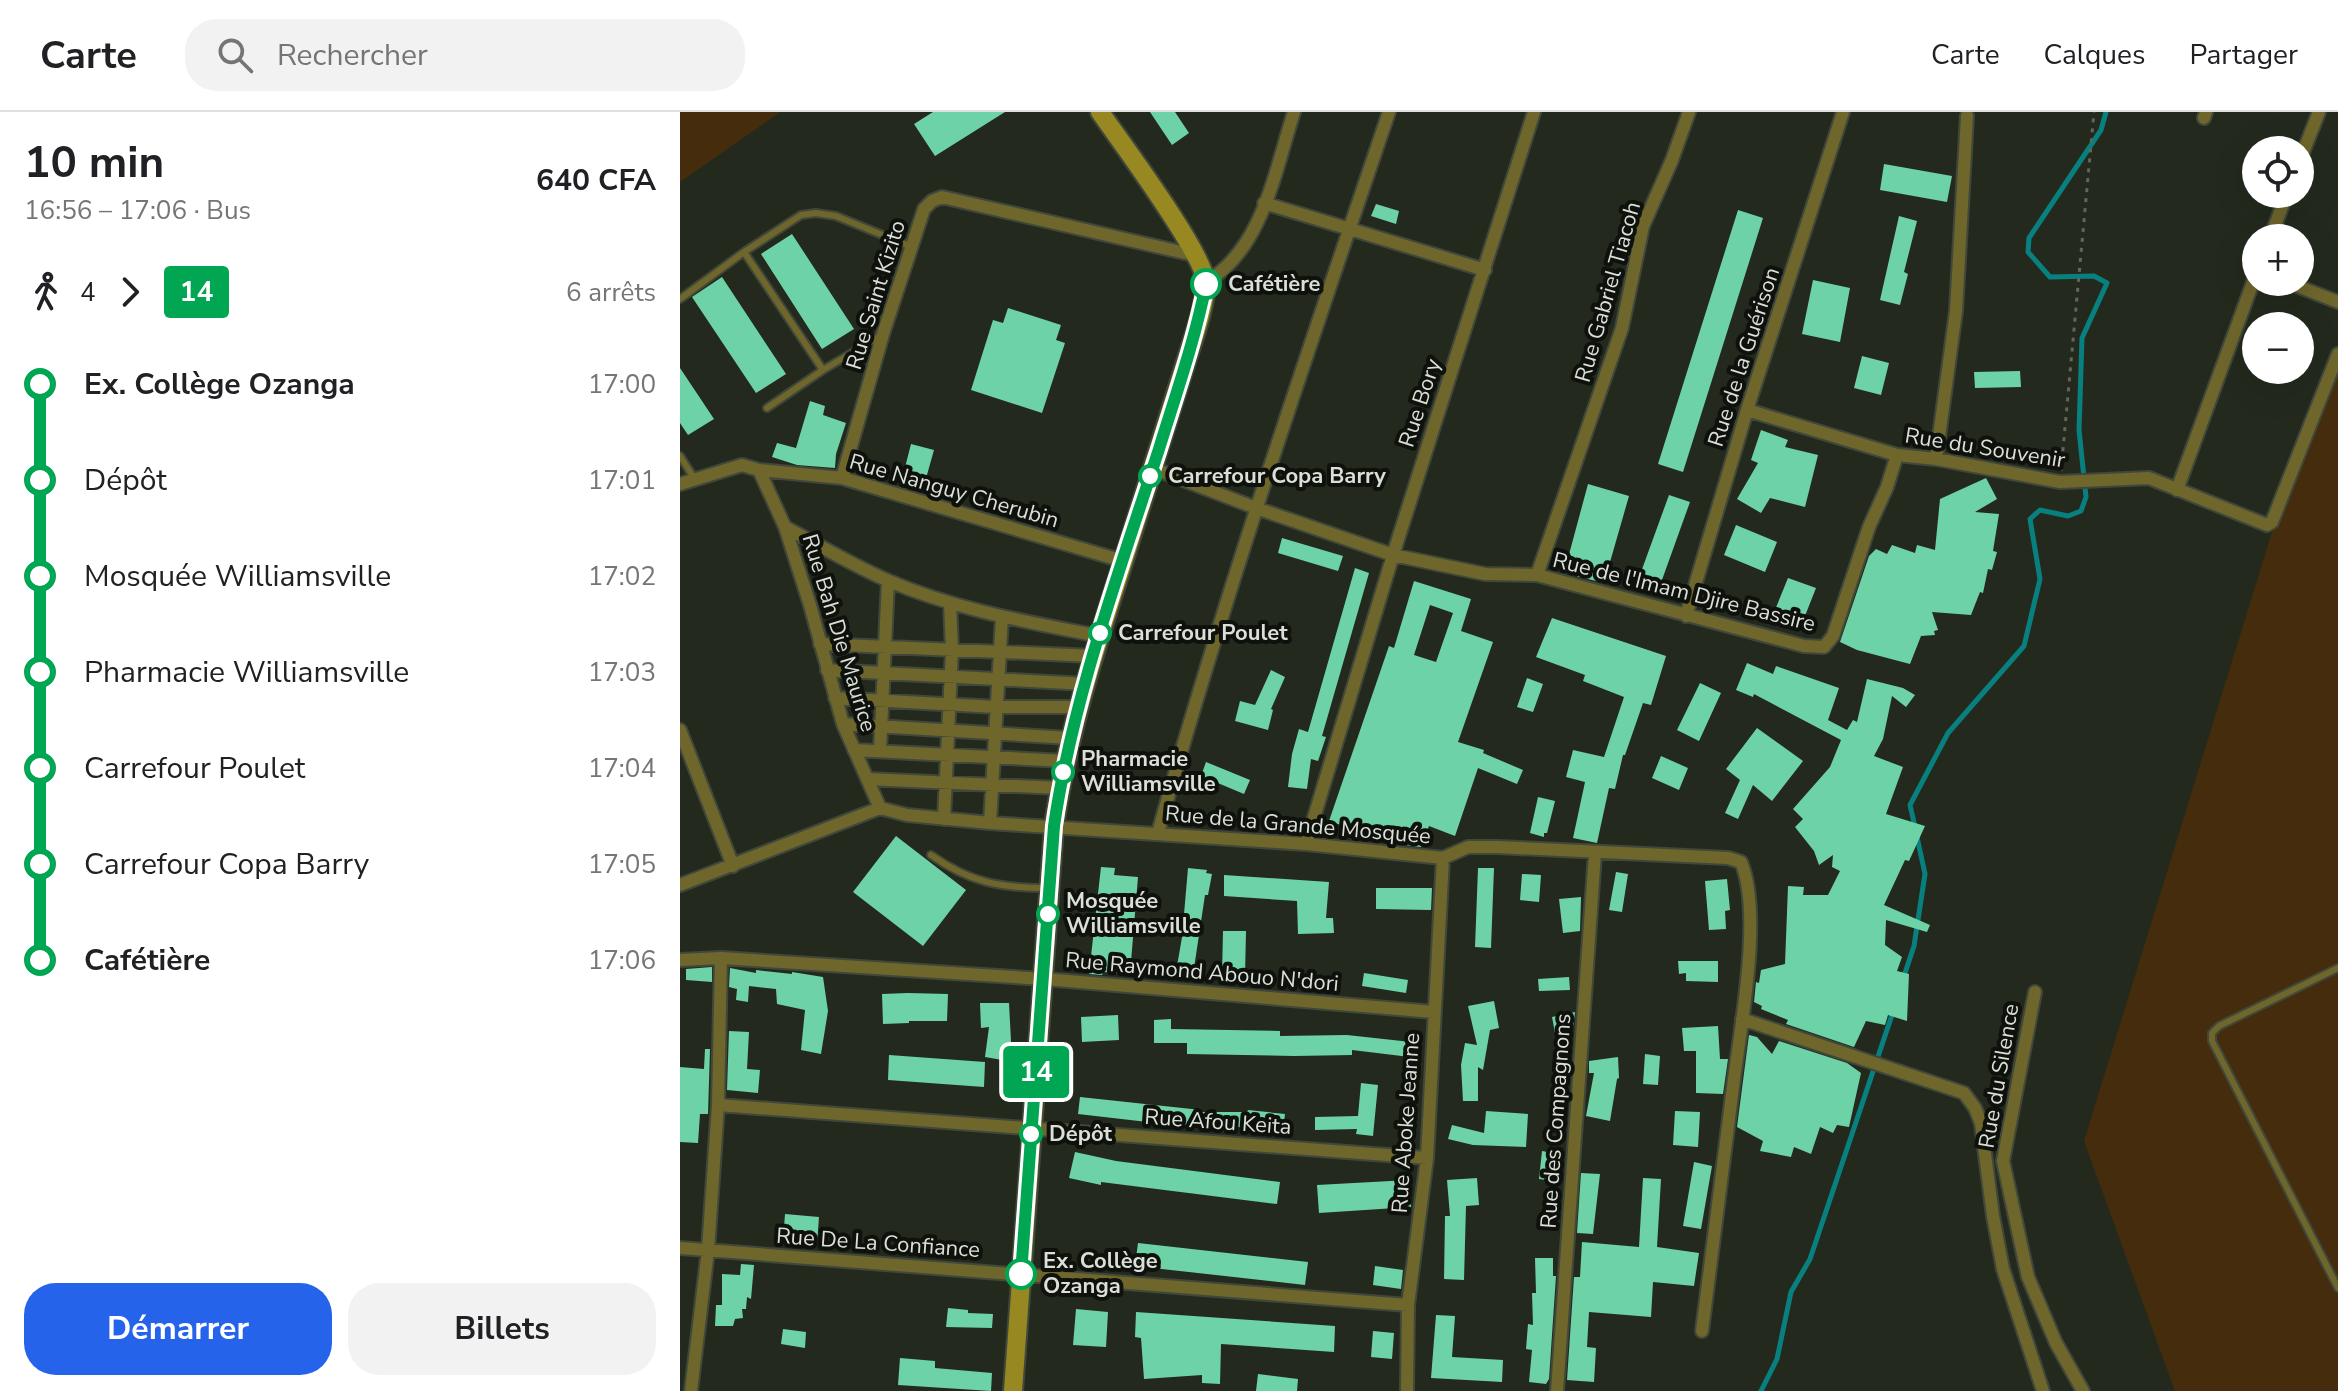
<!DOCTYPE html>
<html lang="fr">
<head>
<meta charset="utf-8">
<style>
  :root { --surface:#fff; --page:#f2f2f2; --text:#202124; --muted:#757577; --line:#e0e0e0; --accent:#2563eb }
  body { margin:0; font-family:"Nunito Sans",sans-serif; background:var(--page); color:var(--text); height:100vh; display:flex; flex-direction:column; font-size:30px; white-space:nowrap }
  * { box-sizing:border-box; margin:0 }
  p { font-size:26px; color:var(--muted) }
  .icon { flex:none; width:44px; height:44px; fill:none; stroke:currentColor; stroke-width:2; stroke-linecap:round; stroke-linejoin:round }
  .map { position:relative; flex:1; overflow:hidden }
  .drawer { display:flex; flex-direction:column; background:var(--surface); width:680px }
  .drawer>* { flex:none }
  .badge { padding:0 16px; border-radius:6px; font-size:28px; line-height:52px }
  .tools { position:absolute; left:1562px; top:24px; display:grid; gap:16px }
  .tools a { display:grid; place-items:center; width:72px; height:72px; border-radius:50%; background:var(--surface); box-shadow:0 8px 32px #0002; font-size:40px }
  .map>.badge { position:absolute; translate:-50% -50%; box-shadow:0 0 0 4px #fff }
  .legs { display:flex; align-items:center; gap:12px; height:88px; padding:0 24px; font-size:26px }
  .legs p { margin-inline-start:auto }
  .headline { display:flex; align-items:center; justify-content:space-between; height:136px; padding:0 24px }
  h1 { font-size:44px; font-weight:700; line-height:60px }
  .cta { display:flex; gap:16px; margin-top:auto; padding:16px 24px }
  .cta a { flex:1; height:92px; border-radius:32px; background:var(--accent); color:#fff; font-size:32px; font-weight:700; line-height:92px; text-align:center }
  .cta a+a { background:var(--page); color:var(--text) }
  ul { padding:0 24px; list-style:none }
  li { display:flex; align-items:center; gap:28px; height:96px; font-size:30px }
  li i { display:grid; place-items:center; width:12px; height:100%; margin:0 10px; background:currentColor }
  li i::after { content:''; width:20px; height:20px; margin:-10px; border:6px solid; border-radius:50%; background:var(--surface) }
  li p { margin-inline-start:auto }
  li:first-child i { background:linear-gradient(#0000 50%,currentColor 0) }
  li:last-child i { background:linear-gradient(currentColor 50%,#0000 0) }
  header { display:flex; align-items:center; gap:48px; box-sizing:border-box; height:112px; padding:0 40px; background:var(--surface); border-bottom:2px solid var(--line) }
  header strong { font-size:38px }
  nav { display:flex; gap:44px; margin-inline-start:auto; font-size:28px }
  .search { width:560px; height:72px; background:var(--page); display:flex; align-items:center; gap:20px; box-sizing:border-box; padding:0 28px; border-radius:32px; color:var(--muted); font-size:30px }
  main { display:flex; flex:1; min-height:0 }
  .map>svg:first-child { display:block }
  .green { fill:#452c0c }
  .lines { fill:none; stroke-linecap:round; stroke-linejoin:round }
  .stream { stroke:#098080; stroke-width:5 }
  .building { fill:#6ed2a7; fill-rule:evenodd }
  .lane-casing { stroke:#40473b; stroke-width:10 }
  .street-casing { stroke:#40473b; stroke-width:16 }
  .secondary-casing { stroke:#40473b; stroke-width:22 }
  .path { stroke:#60665b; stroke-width:3; stroke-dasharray:4 6; stroke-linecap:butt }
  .lane { stroke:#6f662c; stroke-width:6 }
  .street { stroke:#6f662c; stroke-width:12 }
  .secondary { stroke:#978822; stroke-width:18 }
  .line-1-casing { stroke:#fff; stroke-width:18 }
  .line-1 { stroke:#00a651; stroke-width:12 }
  .stop-1-dot { fill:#fff; stroke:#00a651; stroke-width:4 }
  .labels { text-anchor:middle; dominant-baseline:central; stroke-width:8; stroke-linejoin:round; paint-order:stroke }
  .stop-label { font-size:22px; font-weight:bold; fill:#dadfd7; stroke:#0e110c; text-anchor:start }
  .street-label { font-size:22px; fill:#dadfd7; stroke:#0e110c }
</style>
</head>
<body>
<header>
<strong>Carte</strong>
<div class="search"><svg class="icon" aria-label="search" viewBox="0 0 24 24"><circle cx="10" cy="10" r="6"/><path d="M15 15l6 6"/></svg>Rechercher</div>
<nav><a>Carte</a><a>Calques</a><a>Partager</a></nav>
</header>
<main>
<section class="drawer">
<div class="headline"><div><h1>10 min</h1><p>16:56 – 17:06 · Bus</p></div><b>640 CFA</b></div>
<div class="legs"><svg class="icon" aria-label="walk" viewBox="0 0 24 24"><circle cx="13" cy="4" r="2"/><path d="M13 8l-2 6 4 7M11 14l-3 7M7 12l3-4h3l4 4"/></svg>4<svg class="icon" aria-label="forward" viewBox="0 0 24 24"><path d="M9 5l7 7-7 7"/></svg><b class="badge" style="background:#00a651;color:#fff">14</b><p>6 arrêts</p></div>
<ul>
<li><i style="color:#00a651"></i><b>Ex. Collège Ozanga</b><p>17:00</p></li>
<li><i style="color:#00a651"></i><span>Dépôt</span><p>17:01</p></li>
<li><i style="color:#00a651"></i><span>Mosquée Williamsville</span><p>17:02</p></li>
<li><i style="color:#00a651"></i><span>Pharmacie Williamsville</span><p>17:03</p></li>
<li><i style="color:#00a651"></i><span>Carrefour Poulet</span><p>17:04</p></li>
<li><i style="color:#00a651"></i><span>Carrefour Copa Barry</span><p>17:05</p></li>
<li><i style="color:#00a651"></i><b>Cafétière</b><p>17:06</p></li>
</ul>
<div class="cta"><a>Démarrer</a><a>Billets</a></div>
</section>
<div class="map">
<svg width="1658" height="1279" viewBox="0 0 1658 1279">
  <rect width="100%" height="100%" fill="#232a1d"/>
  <path class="green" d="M0,0H99V1L0,70Z
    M1658,252V1279H1495L1404,1029L1596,407Z"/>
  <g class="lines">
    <path class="stream" d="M1235,715L1230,693L1268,621L1344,534L1360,467L1350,407L1360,398L1388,404L1401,399L1406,385L1399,318L1402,226L1427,171L1414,164L1370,165L1348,140L1349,126L1421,18L1426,0
      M1223,867L1234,834L1245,762L1237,725
      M1081,1279L1097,1247L1111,1180L1130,1147L1213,900"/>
  </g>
  <path class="building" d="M253,0H325L255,44L234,12Z
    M470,0H495L509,21L492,33Z
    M1204,52L1272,64L1267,90L1200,78Z
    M696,92L719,99L716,112L691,104Z
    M1058,98L1083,106L1003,360L978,352Z
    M1219,104L1237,109L1224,160L1228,162L1220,193L1200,188Z
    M112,122L174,217L142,237L81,142Z
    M42,165L106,262L76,281L12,185Z
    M1133,168L1170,176L1160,230L1122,222Z
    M328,196L381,213L376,228L385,231L362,301L291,278L313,208L323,211Z
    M1182,244L1209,251L1201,283L1174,276Z
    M0,256L34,307L8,323L0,311Z
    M1340,259L1341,275L1295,276L1294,260Z
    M130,289L145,294L143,303L166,311L156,342L155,356L117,353L92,345L97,331L116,336Z
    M1081,318L1108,328L1105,335L1138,343L1125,395L1090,386L1081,401L1057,387L1078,351L1071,348Z
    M231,332L254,338L243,377L221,371Z
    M1306,366L1317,387L1295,400L1319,402L1313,439L1317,440L1312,458L1308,457L1303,481L1300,480L1291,503L1252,500L1258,518L1254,519L1255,523L1241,524L1230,552L1177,538L1160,530L1189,444L1196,437L1207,442L1212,433L1235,441L1237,433L1255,438L1260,387Z
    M908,372L949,384L924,471L884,461Z
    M989,383L1010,390L978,479L957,471Z
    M1056,413L1097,430L1085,460L1044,443Z
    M602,426L663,444L658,459L598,441Z
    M675,456L689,461L642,624L646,625L638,649L631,647L627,677L608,675L612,642L619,617L628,620Z
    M1108,466L1136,476L1123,509L1095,498Z
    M734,469L791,487L781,519L813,530L778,630L804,638L803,641L843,658L837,672L798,656L775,724L749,714L741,735L717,732L649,709L709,534L714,536ZM750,493L773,501L756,550L734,543Z
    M872,506L986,544L971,593L963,591L945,643H943L935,677L929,676L917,731L893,726L905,670L886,665L893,638L924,645L944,585L903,569L905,563L856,545Z
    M1067,551L1093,562L1096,554L1159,576L1148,608L1167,618L1173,608L1177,610L1187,567L1223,576L1235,583L1226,595L1212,584L1203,627L1194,644L1223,655L1206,702L1245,714L1229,749L1225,748L1204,793L1250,813L1247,820L1206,808L1205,833L1222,845L1217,859L1229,862L1227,909L1208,903L1205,913L1186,909L1174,935L1106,912L1108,908L1081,897L1082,894L1074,890L1076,870L1079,871L1081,858L1105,852L1108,774L1124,775L1123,783H1148L1160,759L1152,755L1153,743L1139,753L1134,739L1115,715L1123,707L1113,697L1150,655L1161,628L1074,582L1073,585L1056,578Z
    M591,558L605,565L591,597L593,598L588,618L555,609L560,589L575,593Z
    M847,566L863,572L853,600L837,595Z
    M1020,571L1041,581L1019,629L997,618Z
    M1077,616L1123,649L1092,689L1073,673L1058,707L1045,701L1060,668L1046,657Z
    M981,644L1008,656L999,678L972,666Z
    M526,650L570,668L564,682L521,664Z
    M858,685L875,689L867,721H864V725L850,721Z
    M216,724L286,778L243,834L173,780Z
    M421,755L435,756L434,763L458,765L450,862L423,860L422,863L409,862Z
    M508,756L527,758L526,761L532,762L528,783H525L513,863L496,860L506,802H504Z
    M798,756H814L811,836L795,835Z
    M936,760L948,762L942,800L929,798Z
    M842,762L861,763L859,790L840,788Z
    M544,763L649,770L646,806H653L654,821L618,822L617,789L544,784Z
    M1047,767L1050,798L1045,799L1046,817L1029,818L1025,769Z
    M696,776H752L751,798L696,797Z
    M901,785L900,819L883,821L879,787Z
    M543,819H566L565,864L542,863Z
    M998,849H1038V870L1006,869V861L999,862Z
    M32,855V870L6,868V857Z
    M50,856L76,861V858L112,862V860L143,865L148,899L141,942L121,938L125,898L97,892L96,877L69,874L68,890L56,888L57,877L49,875Z
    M684,861L728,868L726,881L682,874Z
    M889,865L890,878L859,879L858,867Z
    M228,881L268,882L267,909H229V911L203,912L202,882Z
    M814,889L819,916L810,918L803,958L798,955V989H783L781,953L785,931L797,933L788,894Z
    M300,891H329L331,929L328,949L305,945L309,915L301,916Z
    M895,900L893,918L875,921L872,905Z
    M438,903L439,928L402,930L401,905Z
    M491,907V917L600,919V924L667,923L731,930L730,945L672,938V943L614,944L507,942V931H474V908Z
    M1038,914L1040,947H1048L1043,982L1016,981V939H1004L1002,916Z
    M49,919L69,920L67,957L80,958L78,981L47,978Z
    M1069,923L1077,925L1092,942L1099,929L1167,951L1181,961L1169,1015L1157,1013L1153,1021L1140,1015L1131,1042L1114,1035L1111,1045L1080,1039L1083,1029L1057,1015Z
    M25,937H30L28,1002H20L18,1031L0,1030V955L24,957Z
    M965,942L980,944L978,973L963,972Z
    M209,943L305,950L304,975L208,968Z
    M938,945L939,966L937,967L930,1009L906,1004L914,961H909V949Z
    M681,971L698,973L693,1024L676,1022L677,1017L635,1018V1005L678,1004Z
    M400,985L521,998V1000H567L568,998L605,1002L603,1020L558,1015V1020H537V1018L398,1002Z
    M806,999L848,1002L846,1035L793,1033L768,1027L772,1013L804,1021Z
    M995,999L1020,1000L1018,1035L993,1033Z
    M862,1039L878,1042L875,1069L859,1067Z
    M395,1040L436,1049L600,1070L597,1092L421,1070V1073L389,1066Z
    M1014,1050L1032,1054L1021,1117L1003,1114Z
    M901,1061L920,1062L913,1122L897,1121Z
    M797,1066L799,1093L786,1094L784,1168L764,1167L765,1104H770L767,1068Z
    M963,1066L981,1067L977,1135L1019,1141L1014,1174L973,1170L971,1205L909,1200L907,1235L916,1236L914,1270L887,1268L894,1165H900L902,1130L959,1135Z
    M729,1068L731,1095L639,1101L637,1073Z
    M105,1102L139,1105L137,1132L103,1129Z
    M458,1131L628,1150L625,1173L455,1154Z
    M855,1146H873V1164H876L869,1267L866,1272L849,1270L852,1238L846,1237L848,1212L853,1213L852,1181H856Z
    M61,1152L74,1153L71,1187L67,1185L66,1197H62L63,1206L55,1207L53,1214H35L36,1193H42V1162L60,1163Z
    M695,1154L723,1158L721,1177L693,1173Z
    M268,1196L288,1198V1201L313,1202L312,1216L266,1215Z
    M396,1197L428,1200L426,1235L393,1233Z
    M456,1200L655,1214L654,1240L541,1232L540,1272L522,1271V1263L464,1267L461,1226L455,1225Z
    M756,1203L775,1204L772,1245L823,1248L822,1270L751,1266Z
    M103,1217L126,1220L125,1236L101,1232Z
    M693,1219L714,1221L712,1247L691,1245Z
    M220,1246L255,1249V1256L312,1261L311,1279L218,1273Z
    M578,1262L618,1267L617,1279H576Z"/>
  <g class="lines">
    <defs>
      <path id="lane" d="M64,140L143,258
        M0,187L64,140L121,103L136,101L156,104L232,135
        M87,296L143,258L202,223
        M0,344L14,366
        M251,743C289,770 320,776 367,776
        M1658,856L1539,914L1532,921V929L1658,1176"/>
      <path id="street" d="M1524,6L1526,0
        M1620,48L1639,0
        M584,91L805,158
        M1590,126L1607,82
        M526,170C583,137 595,58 614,0
        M1607,170L1658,190
        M1067,298L1217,343L1256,347L1380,370L1469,366L1587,413L1592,410L1658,242
        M1256,347L1276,199L1287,4
        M472,356L576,396L713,443L805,462L857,463L1124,534L1144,535L1153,524L1189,415L1207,375L1217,343
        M79,358L105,415L130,493L163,612L200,696
        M162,366L203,222L244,97L252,89L262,85L514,143
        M0,372L62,353L79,358L162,366L443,449
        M1497,378L1576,162
        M105,415C139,433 174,454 209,469C277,498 348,510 419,524
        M857,463L942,216L963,114L992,48L1009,0
        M1006,504L1067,298L1163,0
        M140,532L413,544
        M147,558L406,572
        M155,586L316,595H399
        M163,612L390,626
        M0,618L53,754
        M174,638L385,649
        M200,639L208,469
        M187,667L380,676
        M264,707L272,538L270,491
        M310,711L322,505
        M478,721C546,478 628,239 709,0
        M626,732L713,443L854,0
        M0,773L200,696L227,703L310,711L626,732L763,746L788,735H817L1048,746L1061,750C1083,802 1060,918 1053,975C1043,1057 1032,1138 1022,1219
        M0,848L41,846L364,867L754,900
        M1355,880L1323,1049L1348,1165L1376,1231L1403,1279
        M1062,907L1284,981L1295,996L1301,1011L1313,1104L1323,1157L1363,1279
        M38,993L747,1046
        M0,1136L728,1193
        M11,1279L28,1138L38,993L41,846
        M727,1279L728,1193L747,1046L763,746
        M877,1279L915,741"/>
      <path id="secondary" d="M333,1279L374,714C387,625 414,540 442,454C463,388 483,322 504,256C512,230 524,200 526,172C527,145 440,29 420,0"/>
    </defs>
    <use href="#lane" class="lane-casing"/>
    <use href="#street" class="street-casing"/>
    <use href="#secondary" class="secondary-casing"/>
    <path class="path" d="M1381,359L1414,0"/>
    <use href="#lane" class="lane"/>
    <use href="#street" class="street"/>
    <use href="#secondary" class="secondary"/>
  </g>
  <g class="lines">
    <defs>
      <path id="line-1" d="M341,1162L374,714C393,585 439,461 479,337C496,282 515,228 526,172"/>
    </defs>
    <use href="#line-1" class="line-1-casing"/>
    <use href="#line-1" class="line-1"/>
  </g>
  <g class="stop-1-dot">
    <circle cx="526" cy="172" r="14"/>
    <circle cx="470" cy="364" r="10"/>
    <circle cx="420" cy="521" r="10"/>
    <circle cx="383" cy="660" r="10"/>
    <circle cx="368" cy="802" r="10"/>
    <circle cx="351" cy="1022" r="10"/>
    <circle cx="341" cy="1162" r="14"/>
  </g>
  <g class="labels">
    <g class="stop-label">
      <text x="548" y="172">Cafétière</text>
      <text x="488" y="364">Carrefour Copa Barry</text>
      <text x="438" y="521">Carrefour Poulet</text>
      <text x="401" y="647">Pharmacie<tspan x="401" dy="25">Williamsville</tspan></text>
      <text x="386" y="789">Mosquée<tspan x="386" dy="25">Williamsville</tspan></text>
      <text x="369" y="1022">Dépôt</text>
      <text x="363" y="1149">Ex. Collège<tspan x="363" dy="25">Ozanga</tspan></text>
    </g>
    <g class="street-label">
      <text transform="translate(928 180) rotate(-74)">Rue Gabriel Tiacoh</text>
      <text transform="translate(196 183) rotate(-73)">Rue Saint Kizito</text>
      <text transform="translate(1064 245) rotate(-72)">Rue de la Guérison</text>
      <text transform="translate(740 291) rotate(-72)">Rue Bory</text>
      <text transform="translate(1305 336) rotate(9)">Rue du Souvenir</text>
      <text transform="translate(274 379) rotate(16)">Rue Nanguy Cherubin</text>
      <text transform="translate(1004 480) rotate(14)">Rue de l'Imam Djire Bassire</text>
      <text transform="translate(159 521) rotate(73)">Rue Bah Die Maurice</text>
      <text transform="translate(618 713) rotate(5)">Rue de la Grande Mosquée</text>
      <text transform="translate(522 860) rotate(5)">Rue Raymond Abouo N'dori</text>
      <text transform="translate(1319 964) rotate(-80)">Rue du Silence</text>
      <text transform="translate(876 1009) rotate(-86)">Rue des Compagnons</text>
      <text transform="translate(538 1010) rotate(4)">Rue Afou Keita</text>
      <text transform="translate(726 1011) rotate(-86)">Rue Aboke Jeanne</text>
      <text transform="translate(198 1131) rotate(4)">Rue De La Confiance</text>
    </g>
  </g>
</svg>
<div class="tools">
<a><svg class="icon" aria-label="locate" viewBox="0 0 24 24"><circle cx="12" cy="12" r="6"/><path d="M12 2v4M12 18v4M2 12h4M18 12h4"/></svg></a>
<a>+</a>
<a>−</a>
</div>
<b class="badge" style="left:356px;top:960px;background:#00a651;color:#fff">14</b>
</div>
</main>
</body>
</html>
